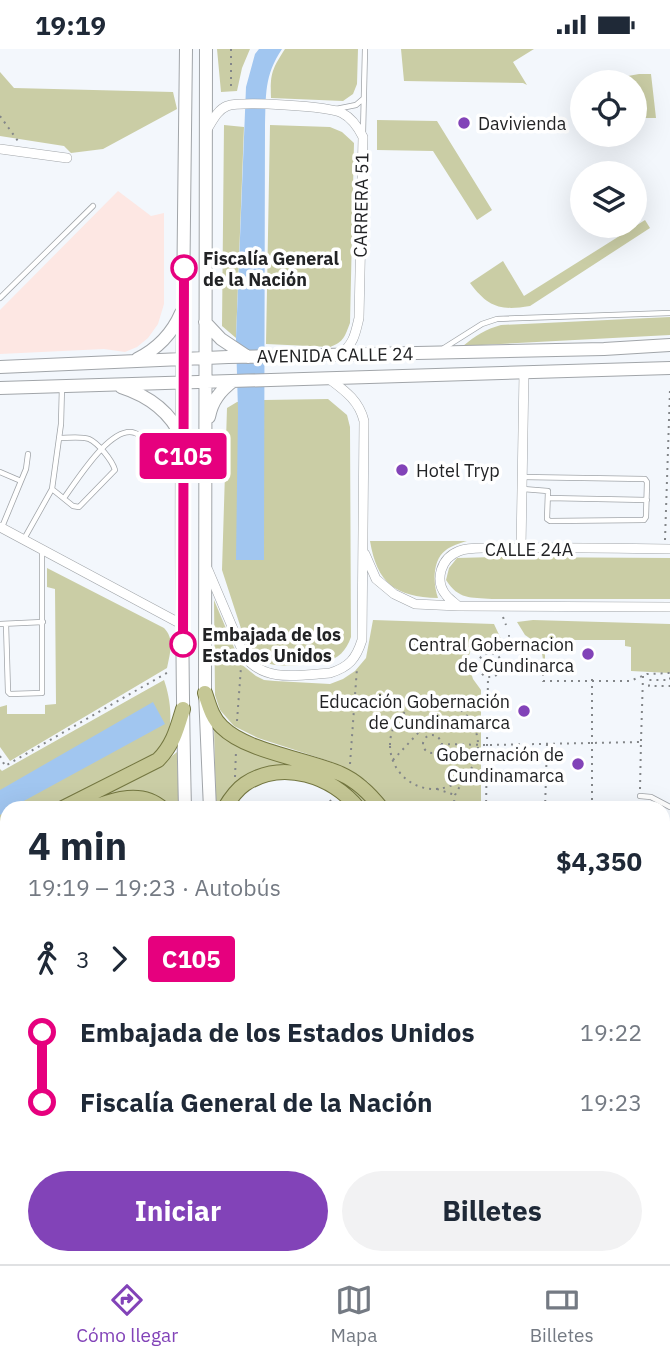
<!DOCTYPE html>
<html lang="es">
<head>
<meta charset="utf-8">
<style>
  :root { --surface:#fff; --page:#f2f2f3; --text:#1f2937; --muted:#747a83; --line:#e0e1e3; --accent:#8243b8 }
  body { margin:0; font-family:"IBM Plex Sans",sans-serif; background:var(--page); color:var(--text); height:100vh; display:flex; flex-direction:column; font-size:26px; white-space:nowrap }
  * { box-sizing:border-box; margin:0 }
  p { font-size:23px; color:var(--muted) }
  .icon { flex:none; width:38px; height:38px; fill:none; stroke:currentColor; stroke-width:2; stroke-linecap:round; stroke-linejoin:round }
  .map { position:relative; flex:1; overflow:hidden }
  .drawer { position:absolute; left:0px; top:752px; width:670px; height:464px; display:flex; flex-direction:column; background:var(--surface); border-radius:21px 21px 0 0; box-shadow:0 7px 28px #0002 }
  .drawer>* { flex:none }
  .badge { padding:0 14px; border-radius:5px; font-size:24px; line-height:46px }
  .buttons { position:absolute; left:570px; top:21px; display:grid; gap:14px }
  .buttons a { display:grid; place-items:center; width:77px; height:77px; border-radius:50%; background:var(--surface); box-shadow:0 7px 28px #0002; font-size:35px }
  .map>.badge { position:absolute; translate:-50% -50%; box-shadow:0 0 0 4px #fff }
  .legs { display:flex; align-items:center; gap:10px; height:77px; padding:0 28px; font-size:23px }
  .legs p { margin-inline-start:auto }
  .overview { display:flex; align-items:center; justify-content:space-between; height:119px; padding:0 28px }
  h1 { font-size:38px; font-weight:700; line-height:52px }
  .button { display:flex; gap:14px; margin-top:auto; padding:14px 28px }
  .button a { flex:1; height:80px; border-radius:42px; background:var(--accent); color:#fff; font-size:28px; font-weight:700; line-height:80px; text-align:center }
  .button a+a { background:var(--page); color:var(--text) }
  ul { padding:0 28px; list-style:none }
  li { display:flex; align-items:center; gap:24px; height:70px; font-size:26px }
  li i { display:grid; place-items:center; width:10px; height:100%; margin:0 9px; background:currentColor }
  li i::after { content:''; width:18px; height:18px; margin:-9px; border:5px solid; border-radius:50%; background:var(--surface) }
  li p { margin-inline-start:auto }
  li:first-child i { background:linear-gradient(#0000 50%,currentColor 0) }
  li:last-child i { background:linear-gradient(currentColor 50%,#0000 0) }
  .status { display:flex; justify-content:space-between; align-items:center; height:49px; padding:0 35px; background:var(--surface); direction:ltr }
  .status svg { height:19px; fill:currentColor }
  .menu { display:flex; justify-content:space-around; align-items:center; height:98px; border-top:2px solid var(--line); background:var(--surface); font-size:19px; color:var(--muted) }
  .menu a { display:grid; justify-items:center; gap:4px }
  .menu .selected { color:var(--accent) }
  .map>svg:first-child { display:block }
  .education { fill:#fde7e3 }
  .green { fill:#cacda5 }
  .water { fill:#a1c6f0 }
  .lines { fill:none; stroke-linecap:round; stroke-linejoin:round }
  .lane-casing { stroke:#a1a5a9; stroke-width:6 }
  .street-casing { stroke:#a1a5a9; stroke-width:10 }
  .secondary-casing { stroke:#a1a5a9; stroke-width:14 }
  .primary-casing { stroke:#737640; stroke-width:16 }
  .path { stroke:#838689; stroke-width:2; stroke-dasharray:2 5; stroke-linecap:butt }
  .lane { stroke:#fff; stroke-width:4.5 }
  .street { stroke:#fff; stroke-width:9 }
  .secondary { stroke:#fff; stroke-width:12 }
  .primary { stroke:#c5c795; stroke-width:14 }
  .line-1-casing { stroke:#fff; stroke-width:16 }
  .line-1 { stroke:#e6007e; stroke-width:10 }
  .poi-dot { fill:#8243b8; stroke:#fff; stroke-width:2.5 }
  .stop-1-dot { fill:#fff; stroke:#e6007e; stroke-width:3.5 }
  .labels { text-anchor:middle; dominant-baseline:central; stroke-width:7; stroke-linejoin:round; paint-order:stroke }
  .poi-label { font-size:18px; fill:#222325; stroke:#fff; text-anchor:end }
  .street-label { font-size:18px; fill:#222325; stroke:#fff }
  .stop-label { font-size:18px; font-weight:bold; fill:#222325; stroke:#fff; text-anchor:start }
</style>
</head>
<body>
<div class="status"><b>19:19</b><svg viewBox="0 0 49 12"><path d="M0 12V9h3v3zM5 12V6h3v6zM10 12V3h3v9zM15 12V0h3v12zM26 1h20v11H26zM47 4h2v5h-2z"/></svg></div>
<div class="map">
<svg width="670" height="1215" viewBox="0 0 670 1215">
  <rect width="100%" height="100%" fill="#f3f7fc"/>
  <path class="education" d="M118,142L151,167L164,164V255L158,275L148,289L137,298L125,303L104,300L0,305V261Z"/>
  <path class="green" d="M217,0H250L242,19L237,42L221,43Z
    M285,0H358L357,35L353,45L343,52L271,49C270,25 272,20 285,0Z
    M401,0H534L513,13L527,36L523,34L404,32Z
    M0,23L14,39L173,43L177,60L103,100L71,104L64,97L0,87Z
    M639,25H651L656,69H635V33H617L628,27Z
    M377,71L437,72L492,161L477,171L433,102L377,101Z
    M224,76L244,78L236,289L222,277Z
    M270,76L330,78L342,83L354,94L350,274C345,287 344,293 330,298L266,295Z
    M645,171L650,179L530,257C500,262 488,258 470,234L503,212L524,247Z
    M670,268V286L463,297C475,287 486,280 501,276Z
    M328,350L347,366L350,378L351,588C346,602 339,609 324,614C300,615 268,623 249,604L222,521L227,359L237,353L264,351Z
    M370,492H467C460,494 451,497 446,501C432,511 433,535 438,549C395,548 377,534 370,492Z
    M495,508L670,509V550H492C470,548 459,551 446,531L449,519L457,509Z
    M47,519L164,579C175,590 170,604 167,619L10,712L0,698V658L7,656V665H45V656L56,655L55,540L47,538Z
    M214,551L241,615L256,627L264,631L275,632L330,635L343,630L355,622L366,609L373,571L494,575L501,590L493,597L482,594L471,601L467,611L473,630L481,641V759H388L368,733L356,725L329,712L258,689L234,677L220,661L215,646Z
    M533,571L670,575V624L631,622V598L625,597V591H551L550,599L545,600V611H543L541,597L525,586L517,573Z
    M164,631C171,651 175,681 161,700C158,704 151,707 147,709C119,727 87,739 58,753L48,759L7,760V791L0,787V720L2,722Z
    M214,679L280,709L340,732L355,740L375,759H368C359,746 343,738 329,730C322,727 316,723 309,721C284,713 256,717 237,734C229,742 223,752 216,759Z
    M177,703L179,759H170C149,736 126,742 98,751C89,755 82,759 72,760C109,743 146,729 177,703Z
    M0,1093H7V1201L0,1200Z"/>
  <path class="water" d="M259,0H282C264,27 266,46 265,77L264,511H236L238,362L236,289L246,38L255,5Z
    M153,653L165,675L11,759L7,760V762L0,766V741Z"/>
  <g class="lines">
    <defs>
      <path id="lane" d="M336,60L356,56L363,50
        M363,84L365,0
        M0,249L93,157
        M444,299L482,275L497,270L670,264
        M0,423L21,432L26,420L28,405
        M522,428L645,430L647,433L646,468L644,471L550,472L547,470L548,442L523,440
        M52,440L73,457L79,458L115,421C112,411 98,394 89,390C81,387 67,389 59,389
        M64,449C76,433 111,375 135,384C144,387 149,396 156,402C163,408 171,412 180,417
        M548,449L647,451
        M2,478L21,432
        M24,490L52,440L61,375L62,337
        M0,575L43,573
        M6,575L8,643L10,645L42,644V500
        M640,747L651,748L670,758
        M663,962H670
        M0,964H7
        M0,985H7
        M663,989L670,990
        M663,1101L670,1104
        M663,1121H670
        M663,1144H670
        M663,1169H670
        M82,1215V1209
        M319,1215V1209
        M510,1215V1209"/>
      <path id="street" d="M206,82C212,73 217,61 227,57C242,52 328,57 342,64C352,69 358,78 363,88L359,269C355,286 354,294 340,306
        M0,100L67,109
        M0,478L183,576
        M521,499L524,323
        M365,505L376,530L394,545L415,555L458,557L670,558
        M208,521L245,608C266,634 299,626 330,624C349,618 356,610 362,591L364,372C359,351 344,341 328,329
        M458,557C455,554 449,550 446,546C434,531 441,509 459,502C472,497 489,500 502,499C558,498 614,499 670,500"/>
      <path id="secondary" d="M206,0L205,644L210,760
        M205,273L221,290L248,308
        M137,310C157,300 172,285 181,264
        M0,318L228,308L604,300L670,296
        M121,338C149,347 170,362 182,389
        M0,339L670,319
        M209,368C212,352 220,342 233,332
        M185,760C179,506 183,253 186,0
        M181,1215V1209
        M208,1215V1209"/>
      <path id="primary" d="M205,644C209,656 212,669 222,678C247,703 308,710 341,725C357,732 371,746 382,760
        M61,760L158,711C173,696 177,680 183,660
        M88,760C113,751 141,740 163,760
        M224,760C230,750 236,741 245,735C283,710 332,727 359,760
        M0,819L7,810
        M663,877H670
        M0,915H7
        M663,919H670
        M663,953H670
        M0,954L7,955
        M0,993H7
        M663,1005H670
        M0,1042H7
        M663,1043H670
        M100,1209L107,1215
        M240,1215L263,1209"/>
    </defs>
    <use href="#lane" class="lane-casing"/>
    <use href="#street" class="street-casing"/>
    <use href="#secondary" class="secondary-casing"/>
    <use href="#primary" class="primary-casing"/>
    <path class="path" d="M231,0V42
      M0,67L18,92
      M665,491L670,341
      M503,568L506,576
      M496,604L509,589V586
      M478 616a12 12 0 1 1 24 0a12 12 0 1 1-24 0Z
      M501,612L537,613V618H515V623H543V632H630L647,625L670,624V631H649V637H670
      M592,630V760
      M390 696a44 44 0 1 1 88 0a44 44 0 1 1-88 0Z
      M431,653L433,668
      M237,672L241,618
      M423 695a9 9 0 1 1 18 0a9 9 0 1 1-18 0Z
      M641,692L643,627
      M441,695L488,696L641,693L640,740
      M0,707L5,717L170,622
      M393,711L446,654
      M350,715L357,619
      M235,728L236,702
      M437,740L455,746
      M330,751L335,760
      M453,760L455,746L464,730
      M486,760L488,628
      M545,760L547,695
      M663,778H670
      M663,977H670
      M0,1058H7"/>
    <use href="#lane" class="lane"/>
    <use href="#street" class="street"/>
    <use href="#secondary" class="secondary"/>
    <use href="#primary" class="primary"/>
  </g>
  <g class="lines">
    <defs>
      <path id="line-1" d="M183,595L184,219"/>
    </defs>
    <use href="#line-1" class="line-1-casing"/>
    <use href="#line-1" class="line-1"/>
  </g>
  <g class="poi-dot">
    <circle cx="464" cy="74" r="7"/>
    <circle cx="402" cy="421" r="7"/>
    <circle cx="588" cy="605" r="7"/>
    <circle cx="524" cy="662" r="7"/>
    <circle cx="578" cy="715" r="7"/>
  </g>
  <g class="stop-1-dot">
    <circle cx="184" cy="219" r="12"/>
    <circle cx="183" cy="595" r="12"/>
  </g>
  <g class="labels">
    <g class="poi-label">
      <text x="478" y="74" text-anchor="start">Davivienda</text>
      <text x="416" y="421" text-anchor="start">Hotel Tryp</text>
      <text x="574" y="595">Central Gobernacion<tspan x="574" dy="21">de Cundinarca</tspan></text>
      <text x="510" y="652">Educación Gobernación<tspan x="510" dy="21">de Cundinamarca</tspan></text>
      <text x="564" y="705">Gobernación de<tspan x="564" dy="21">Cundinamarca</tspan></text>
    </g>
    <g class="street-label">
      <text transform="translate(361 156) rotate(-89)">CARRERA 51</text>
      <text transform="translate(335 306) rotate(-1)">AVENIDA CALLE 24</text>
      <text x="529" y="500">CALLE 24A</text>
    </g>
    <g class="stop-label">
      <text x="203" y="209">Fiscalía General<tspan x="203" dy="21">de la Nación</tspan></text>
      <text x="202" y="585">Embajada de los<tspan x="202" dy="21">Estados Unidos</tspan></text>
    </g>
  </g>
</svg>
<div class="buttons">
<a><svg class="icon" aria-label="locate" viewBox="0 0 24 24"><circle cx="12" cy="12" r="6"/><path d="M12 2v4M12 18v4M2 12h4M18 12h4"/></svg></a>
<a><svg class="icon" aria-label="layers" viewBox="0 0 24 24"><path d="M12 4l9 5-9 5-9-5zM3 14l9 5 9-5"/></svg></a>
</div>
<b class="badge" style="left:183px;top:407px;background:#e6007e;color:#fff">C105</b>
<section class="drawer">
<div class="overview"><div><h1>4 min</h1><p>19:19 – 19:23 · Autobús</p></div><b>$4,350</b></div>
<div class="legs"><svg class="icon" aria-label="walk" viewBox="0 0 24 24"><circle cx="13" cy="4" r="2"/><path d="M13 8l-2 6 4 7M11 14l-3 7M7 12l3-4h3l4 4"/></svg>3<svg class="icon" aria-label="forward" viewBox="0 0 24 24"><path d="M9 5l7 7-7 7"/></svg><b class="badge" style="background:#e6007e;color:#fff">C105</b></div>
<ul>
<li><i style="color:#e6007e"></i><b>Embajada de los Estados Unidos</b><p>19:22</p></li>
<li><i style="color:#e6007e"></i><b>Fiscalía General de la Nación</b><p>19:23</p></li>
</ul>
<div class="button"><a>Iniciar</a><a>Billetes</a></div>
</section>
</div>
<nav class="menu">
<a class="selected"><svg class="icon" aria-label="directions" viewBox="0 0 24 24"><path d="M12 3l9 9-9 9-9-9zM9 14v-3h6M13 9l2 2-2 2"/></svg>Cómo llegar</a>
<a><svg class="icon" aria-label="map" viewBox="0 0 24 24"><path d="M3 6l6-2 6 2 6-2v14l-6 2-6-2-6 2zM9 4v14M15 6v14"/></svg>Mapa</a>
<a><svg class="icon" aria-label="tickets" viewBox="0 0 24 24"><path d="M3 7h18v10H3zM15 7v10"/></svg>Billetes</a>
</nav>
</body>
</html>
